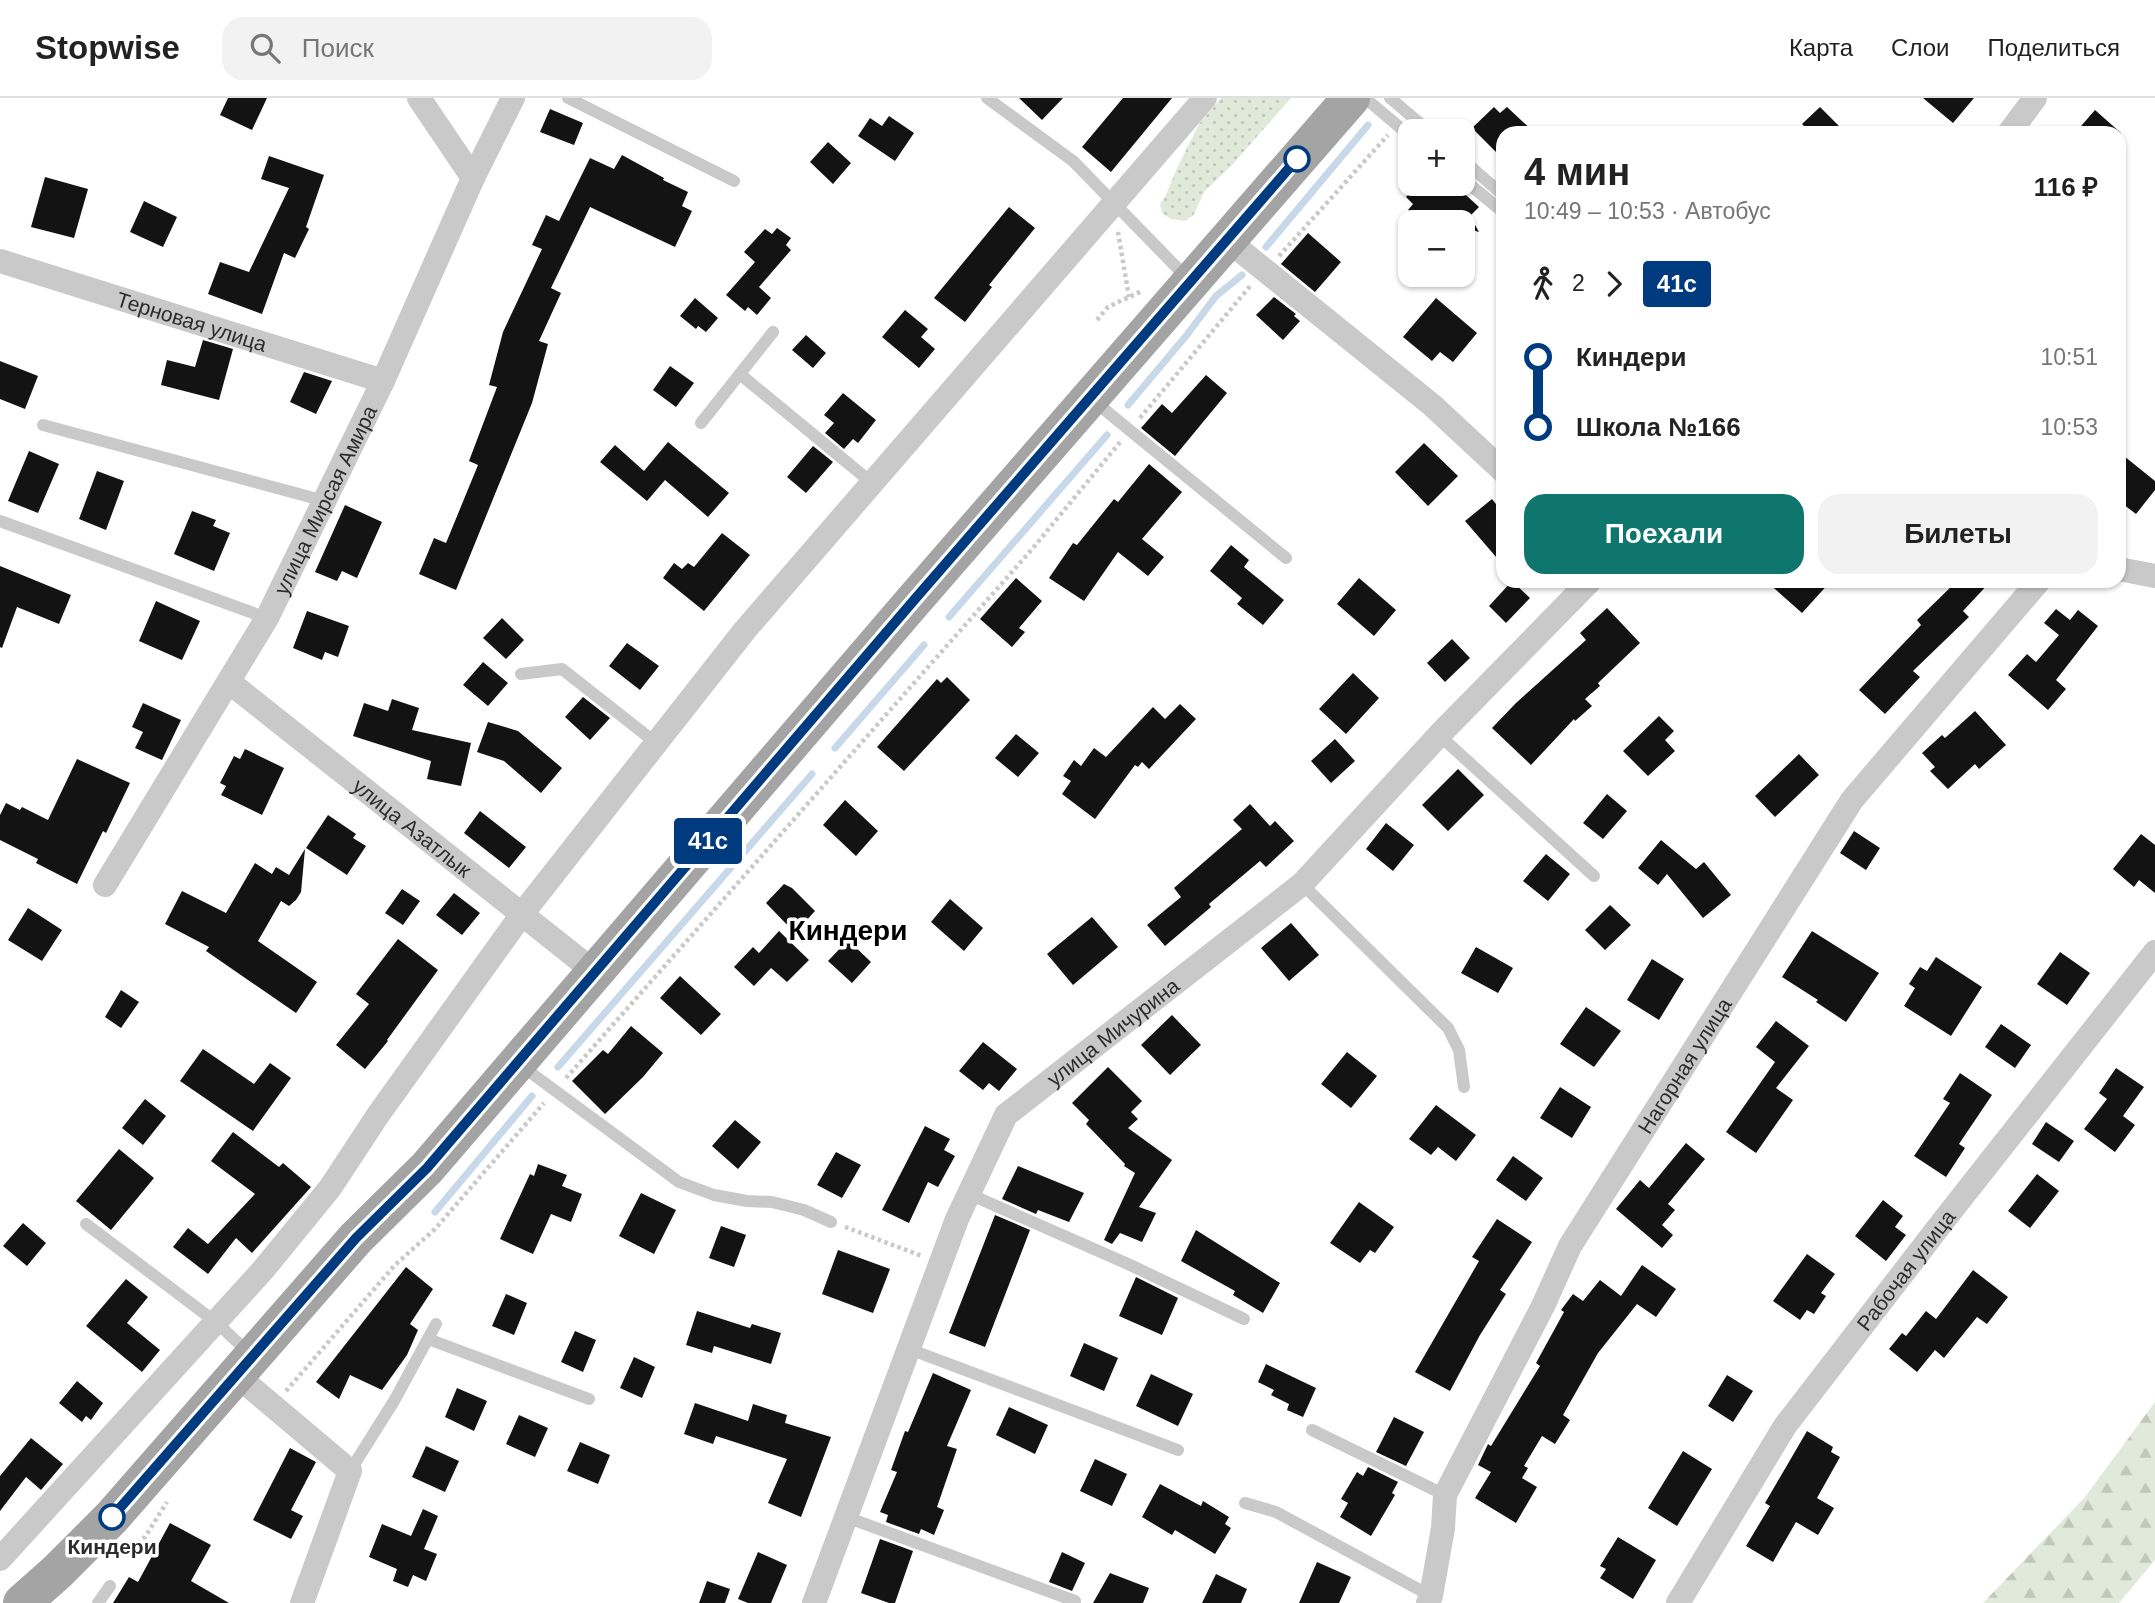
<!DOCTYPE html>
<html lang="ru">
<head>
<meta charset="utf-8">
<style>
  :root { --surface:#fff; --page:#f2f2f2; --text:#222; --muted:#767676; --line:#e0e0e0; --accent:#0f766e }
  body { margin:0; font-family:Arial,sans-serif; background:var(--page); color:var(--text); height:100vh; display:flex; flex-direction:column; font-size:26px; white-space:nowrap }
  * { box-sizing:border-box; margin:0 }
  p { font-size:23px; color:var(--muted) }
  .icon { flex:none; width:38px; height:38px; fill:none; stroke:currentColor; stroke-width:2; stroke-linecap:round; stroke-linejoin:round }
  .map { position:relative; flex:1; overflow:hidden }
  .details { position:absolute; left:1496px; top:28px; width:630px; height:462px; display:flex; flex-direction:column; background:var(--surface); border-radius:21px; box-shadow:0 2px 5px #0004 }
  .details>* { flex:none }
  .badge { padding:0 14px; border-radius:5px; font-size:24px; line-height:46px }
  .controls { position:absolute; left:1398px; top:21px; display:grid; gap:14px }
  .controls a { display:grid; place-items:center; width:77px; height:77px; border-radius:14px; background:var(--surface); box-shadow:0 2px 5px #0004; font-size:35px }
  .map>.badge { position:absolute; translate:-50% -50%; box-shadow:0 0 0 4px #fff }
  .legs { display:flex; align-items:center; gap:10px; height:77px; padding:0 28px; font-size:23px }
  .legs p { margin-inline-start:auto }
  .headline { display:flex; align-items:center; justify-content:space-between; height:119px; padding:0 28px }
  h1 { font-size:38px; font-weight:700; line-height:52px }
  .button { display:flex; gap:14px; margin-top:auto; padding:14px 28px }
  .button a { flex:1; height:80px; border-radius:21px; background:var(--accent); color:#fff; font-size:28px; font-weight:700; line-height:80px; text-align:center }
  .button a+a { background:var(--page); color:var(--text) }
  ul { padding:0 28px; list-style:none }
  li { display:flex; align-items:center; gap:24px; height:70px; font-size:26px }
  li i { display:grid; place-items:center; width:10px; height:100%; margin:0 9px; background:currentColor }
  li i::after { content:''; width:18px; height:18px; margin:-9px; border:5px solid; border-radius:50%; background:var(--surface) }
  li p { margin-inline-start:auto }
  li:first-child i { background:linear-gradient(#0000 50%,currentColor 0) }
  li:last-child i { background:linear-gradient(currentColor 50%,#0000 0) }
  header { display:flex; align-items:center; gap:42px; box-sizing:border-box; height:98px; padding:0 35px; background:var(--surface); border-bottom:2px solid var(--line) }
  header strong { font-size:33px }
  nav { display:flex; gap:38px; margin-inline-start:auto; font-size:24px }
  .search { width:490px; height:63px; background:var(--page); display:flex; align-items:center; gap:18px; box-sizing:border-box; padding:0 24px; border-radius:21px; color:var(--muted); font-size:26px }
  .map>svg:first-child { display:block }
  .grass { fill:url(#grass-dots) }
  .forest { fill:url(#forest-firs) }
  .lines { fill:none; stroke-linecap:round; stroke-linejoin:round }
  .stream { stroke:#c7d8e9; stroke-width:7 }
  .building { fill:#131313 }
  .path { stroke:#c9c9c9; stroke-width:4.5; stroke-dasharray:3.5 3.5; stroke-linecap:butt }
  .lane { stroke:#c9c9c9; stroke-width:12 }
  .street { stroke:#c9c9c9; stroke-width:24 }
  .primary { stroke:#a4a4a4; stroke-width:38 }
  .line-1-casing { stroke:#fff; stroke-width:16 }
  .line-1 { stroke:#003b80; stroke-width:10 }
  .stop-1-dot { fill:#fff; stroke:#003b80; stroke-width:3.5 }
  .labels { text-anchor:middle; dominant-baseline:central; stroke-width:7; stroke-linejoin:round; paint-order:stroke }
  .street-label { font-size:21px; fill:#2c2c2c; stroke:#fff }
  .stop-label { font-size:21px; font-weight:bold; fill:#2c2c2c; stroke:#fff }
  .district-label { font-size:28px; font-weight:bold; fill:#000; stroke:#fff }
</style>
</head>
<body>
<header>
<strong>Stopwise</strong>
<div class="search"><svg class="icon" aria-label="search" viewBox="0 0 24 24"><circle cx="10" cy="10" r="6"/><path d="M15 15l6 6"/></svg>Поиск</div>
<nav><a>Карта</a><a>Слои</a><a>Поделиться</a></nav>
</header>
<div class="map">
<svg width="2155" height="1505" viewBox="0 0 2155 1505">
  <defs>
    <pattern id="grass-dots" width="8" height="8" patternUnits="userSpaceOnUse" patternTransform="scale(1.75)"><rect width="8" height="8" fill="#e1e9da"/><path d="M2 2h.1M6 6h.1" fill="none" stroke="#c1c8bb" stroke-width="1.8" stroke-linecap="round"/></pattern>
    <pattern id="forest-firs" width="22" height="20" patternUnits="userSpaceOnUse" patternTransform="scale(1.75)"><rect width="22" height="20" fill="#e1e9da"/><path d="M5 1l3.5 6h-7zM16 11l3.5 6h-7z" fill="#c1c8bb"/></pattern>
  </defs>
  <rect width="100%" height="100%" fill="#fff"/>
  <path class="grass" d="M1221,0H1291L1232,67L1204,94L1193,118L1184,123L1171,121L1162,115L1160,106L1165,99L1177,70L1199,26Z"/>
  <path class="forest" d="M2155,1304V1462L2119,1505H1983L2085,1399Z"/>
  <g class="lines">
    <path class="stream" d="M1266,149L1368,27
      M1128,307L1186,238L1216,198L1242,177
      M949,519L1107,337
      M835,650L924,547
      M558,969L812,676
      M435,1114L532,998"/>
  </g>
  <path class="building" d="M228,0H267L252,32L220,17Z
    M1019,0H1063L1042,22Z
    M1123,0H1172L1111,74L1082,49Z
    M1923,0H1974L1953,25Z
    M1494,9L1500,15L1507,9L1535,35H1503V61L1472,30Z
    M1820,9L1846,35H1811L1802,26Z
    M550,11L583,25L574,47L540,34Z
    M2095,12L2121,35H2075Z
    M889,18L914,35L895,63L858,38L870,20L882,28Z
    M828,44L851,65L833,86L810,64Z
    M622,57L664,80L663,82L688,94L682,108L692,113L675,149L590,109L551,190L561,195L539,243L548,246L532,305L456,492L419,476L434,440L446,445L478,367L469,363L497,289L489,287L503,234L542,151L532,147L546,117L559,123L590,60L614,71Z
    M269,58L324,77L306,129L309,131L295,160L284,155L262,216L208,196L220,164L249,174L289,90L261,81Z
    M45,79L88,91L74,140L31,129Z
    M1418,86H1454L1479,109L1470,118L1479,134L1463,129V124H1421L1408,112L1413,106L1406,99Z
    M144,103L177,119L163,149L130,134Z
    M1009,109L1035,130L989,187L992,189L965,224L934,200Z
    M777,130L791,140L786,147L791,152L759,189L771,200L757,217L748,209L745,213L726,197L755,164L744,154L765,131L772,136Z
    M1308,135L1341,164L1315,194L1281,166Z
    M1274,199L1296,216L1294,218L1300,223L1283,242L1256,217Z
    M695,200L718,220L706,234L698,228L696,231L680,218Z
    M1436,200L1477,235L1453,264L1440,254L1432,263L1403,239Z
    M905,212L928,231L921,239L935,251L919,270L882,239Z
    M806,237L826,255L813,270L792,252Z
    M203,242L233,251L219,302L161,287L167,262L195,269Z
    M0,263L38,278L25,311L0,301Z
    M670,268L694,285L676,309L653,292Z
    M304,274L332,283L316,316L290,304Z
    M1206,277L1227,295L1175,358L1141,330L1162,306L1172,315Z
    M843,295L876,322L858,345L853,341L844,351L825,335L834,325L824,317Z
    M668,344L729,395L708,419L665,382L647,403L600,364L615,347L644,373Z
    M1424,345L1458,378L1428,408L1395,374Z
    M813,348L833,364L806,395L787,379Z
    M29,353L59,366L38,415L8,403Z
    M2119,354L2155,383V392L2136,416L2119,403Z
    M1149,366L1182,394L1142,441L1164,459L1148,478L1118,454L1084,503L1049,480L1073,445L1077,447L1114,401L1118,404Z
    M97,373L124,383L106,432L79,421Z
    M1492,401L1503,415V467L1465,423Z
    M345,407L382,424L357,480L342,473L337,483L315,474Z
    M192,413L216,422L213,428L230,435L214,473L174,456Z
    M722,435L750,457L704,513L663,480L674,465L682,471L688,465L694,469Z
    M1231,447L1249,462L1244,469L1284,502L1263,527L1237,506L1242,500L1210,473Z
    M0,468L71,497L59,526L17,509L2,550L0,549Z
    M1016,480L1042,503L1019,530L1025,534L1012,549L980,521Z
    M1359,480L1396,512L1374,538L1337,506Z
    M1512,483L1530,500L1506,525L1489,508Z
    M1766,483H1831L1802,515Z
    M1957,483H1991L1963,513L1969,519L1913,573L1920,579L1885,616L1859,592L1921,527L1917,522Z
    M156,503L200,523L182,562L139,543Z
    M1607,510L1640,545L1598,585L1600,588L1585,601L1592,608L1575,623L1574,621L1531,667L1492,630L1516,605L1586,542L1580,535Z
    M2056,511L2070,522L2078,512L2098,528L2056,582L2066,591L2048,612L2008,577L2027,556L2036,564L2059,537L2044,525Z
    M307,513L349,528L338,559L325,554L322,562L293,550Z
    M502,520L524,542L506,561L483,540Z
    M1452,541L1470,560L1445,584L1427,565Z
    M627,545L659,568L640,592L609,568Z
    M483,564L508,585L488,608L463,587Z
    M1353,575L1379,600L1346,636L1319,611Z
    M947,579L970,602L904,673L877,649L937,581L941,585Z
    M583,599L610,620L590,642L565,619Z
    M392,601L419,610L412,632L471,645L461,688L427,681L431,663L353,638L364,605L388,613Z
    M143,605L181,622L162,662L135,650L143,634L132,629Z
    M1180,606L1196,621L1149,671L1142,664L1138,669L1135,667L1095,721L1062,696L1071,683L1063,678L1074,662L1081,668L1094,650L1106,659L1153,609L1165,621Z
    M1975,613L2006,647L1979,671L1975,666L1948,691L1930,673L1935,669L1922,655L1942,637L1945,640Z
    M1659,618L1674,633L1665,642L1675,653L1648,678L1623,653Z
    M488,624L518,633L562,670L541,695L504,663L477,654Z
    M1016,636L1039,655L1018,679L995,660Z
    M1335,641L1355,663L1331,685L1311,663Z
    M245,651L284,670L262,717L221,697L226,688L220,685L234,658L240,661Z
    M1799,656L1819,677L1775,719L1755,698Z
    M77,661L130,685L106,735L103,733L77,786L36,765L38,761L0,742V717L6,705L20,712L22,709L48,722Z
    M1458,671L1484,697L1448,733L1422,707Z
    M1607,696L1627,713L1603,741L1583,725Z
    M845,702L878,733L856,758L823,727Z
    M1250,706L1270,728L1275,723L1294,743L1266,769L1260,763L1209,806L1211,809L1165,848L1147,827L1181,799L1174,790L1242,731L1233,722Z
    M480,713L526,749L509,770L464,735Z
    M328,717L356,736L353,740L366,748L347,777L306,750Z
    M1386,725L1414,747L1393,773L1366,751Z
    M1854,733L1880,750L1866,772L1840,755Z
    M2141,736L2155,747V795L2139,782L2134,789L2113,771Z
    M1661,742L1696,771L1704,764L1731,797L1703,820L1667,776L1658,787L1638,770Z
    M305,751L301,794L296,802L289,808L281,803L258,843L317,884L296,915L206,853L209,849L165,826L182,793L226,815L255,765L272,776L276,769L289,777Z
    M1546,756L1570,776L1548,803L1523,783Z
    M784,786L792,790L815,813L795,835L766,805Z
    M402,791L420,803L403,827L385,815Z
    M454,795L480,815L462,837L436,817Z
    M950,801L983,830L964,853L931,824Z
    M1610,807L1631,827L1605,852L1585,832Z
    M28,810L62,832L42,863L8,842Z
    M1092,819L1118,849L1073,887L1047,856Z
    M1291,825L1319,857L1289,883L1261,850Z
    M779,833L809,862L787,884L771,870L754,888L734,869L753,849L759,855Z
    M1812,833L1879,875L1846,924L1816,904L1818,902L1782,879Z
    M398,841L438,872L387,942L388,943L365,971L336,947L369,906L356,896Z
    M848,842L871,864L852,885L828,863Z
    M1476,849L1513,870L1498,895L1461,875Z
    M2060,854L2090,875L2067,907L2037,886Z
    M1936,859L1982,889L1951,938L1904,908L1915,890L1909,886L1920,869L1927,873Z
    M1652,861L1684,881L1659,922L1627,902Z
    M680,878L721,916L701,937L660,900Z
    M121,892L139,904L121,930L105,919Z
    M1586,909L1621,933L1594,969L1560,946Z
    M1172,917L1201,947L1170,977L1141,947Z
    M1776,923L1809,948L1776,990L1793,1002L1756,1055L1726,1034L1775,964L1756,949Z
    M2001,926L2031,947L2015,970L1985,949Z
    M631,928L663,955L643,979L605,1016L572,983L603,952L608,956Z
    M983,944L1017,971L999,993L989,985L983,992L959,973Z
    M203,951L254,986L270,965L291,980L253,1033L180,983Z
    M1347,954L1377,978L1351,1010L1321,986Z
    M1108,969L1142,1003L1131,1014L1138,1021L1128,1030L1172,1062L1139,1109L1156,1115L1142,1144L1120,1135L1112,1146L1104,1142L1135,1075L1124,1068L1125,1066L1086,1026L1089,1022L1072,1005Z
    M2116,970L2144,989L2123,1018L2135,1027L2115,1054L2084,1031L2107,1001L2099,995Z
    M1960,975L1992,997L1959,1046L1965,1050L1946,1079L1914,1058L1950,1005L1943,1001Z
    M1560,989L1591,1009L1572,1040L1540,1020Z
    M145,1001L166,1018L143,1047L122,1030Z
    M1436,1007L1476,1037L1456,1063L1438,1049L1431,1057L1409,1041Z
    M735,1022L761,1044L738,1071L712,1048Z
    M2046,1024L2074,1043L2059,1064L2032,1046Z
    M925,1028L950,1041L944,1052L955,1058L938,1089L928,1084L909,1125L882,1112Z
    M233,1034L279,1069L283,1065L311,1089L252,1155L236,1140L208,1176L173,1149L188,1130L208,1146L255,1096L211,1063Z
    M1686,1045L1705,1061L1668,1106L1675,1112L1662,1127L1673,1137L1662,1150L1616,1111L1640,1082L1649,1090Z
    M119,1051L154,1080L111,1132L76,1103Z
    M836,1054L861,1067L842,1100L817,1087Z
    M1513,1058L1543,1080L1526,1103L1496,1082Z
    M538,1066L567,1077L562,1088L582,1096L571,1124L551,1116L533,1156L500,1141L530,1076L534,1078Z
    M1018,1068L1084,1095L1069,1124L1038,1112L1036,1116L1002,1101Z
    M2037,1076L2059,1093L2030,1130L2008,1113Z
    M641,1095L676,1112L654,1156L619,1138Z
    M1883,1102L1903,1118L1895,1129L1906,1137L1886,1163L1855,1138Z
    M1359,1104L1394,1129L1375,1155L1370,1152L1360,1165L1330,1145Z
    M995,1117L1030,1132L985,1249L949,1235Z
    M1497,1121L1532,1144L1500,1192L1506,1196L1480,1237L1450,1293L1415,1274L1479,1163L1472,1159Z
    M23,1125L46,1145L27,1168L3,1148Z
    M721,1128L746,1137L734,1169L709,1160Z
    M1196,1132L1280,1185L1263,1215L1233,1197L1235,1193L1181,1163Z
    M838,1152L890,1171L873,1215L822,1196Z
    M1807,1156L1835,1176L1821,1195L1826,1198L1814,1216L1807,1212L1800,1222L1773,1203Z
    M1642,1167L1676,1191L1656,1219L1637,1206L1598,1255L1563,1317L1570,1322L1555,1346L1542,1338L1524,1368L1528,1370L1522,1380L1537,1389L1516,1425L1475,1400L1491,1374L1478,1367L1488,1346L1491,1348L1540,1268L1536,1265L1564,1214L1561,1212L1573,1196L1583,1203L1600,1182L1621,1198Z
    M406,1169L433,1191L410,1226L418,1232L407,1257L382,1292L350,1277L339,1301L316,1284Z
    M1973,1172L2008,1199L1987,1226L1977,1219L1944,1260L1935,1252L1917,1274L1889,1251L1902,1235L1906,1238L1926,1213L1936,1221Z
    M1136,1179L1178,1200L1162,1237L1119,1218Z
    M126,1181L148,1199L127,1225L160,1252L142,1274L86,1228Z
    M506,1196L527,1205L514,1237L492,1228Z
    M697,1213L750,1230L752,1226L781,1235L771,1266L714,1248L712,1255L686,1247Z
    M575,1233L596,1242L583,1274L561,1264Z
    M1084,1245L1118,1260L1104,1293L1070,1278Z
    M634,1259L655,1269L642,1300L620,1290Z
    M1266,1266L1316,1290L1303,1319L1287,1312L1289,1306L1271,1297L1274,1292L1258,1284Z
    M933,1275L971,1292L947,1348L957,1351L937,1409L944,1412L934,1437L921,1431L919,1436L886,1424L888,1417L880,1414L897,1374L891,1372L905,1333L908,1334Z
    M1151,1276L1193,1296L1178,1328L1136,1308Z
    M1727,1277L1753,1293L1733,1324L1708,1308Z
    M77,1283L103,1305L91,1322L86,1318L82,1324L59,1305Z
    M457,1290L487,1303L474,1333L445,1319Z
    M695,1305L748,1323L753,1306L787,1317L785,1325L831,1339L801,1419L768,1405L787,1361L716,1338L713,1346L684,1336Z
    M1009,1309L1048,1327L1035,1356L996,1337Z
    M519,1317L548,1330L535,1359L506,1346Z
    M1394,1319L1424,1334L1406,1368L1376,1354Z
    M1807,1333L1833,1349L1831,1354L1840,1359L1817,1400L1834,1410L1818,1437L1796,1424L1773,1464L1746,1448L1770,1408L1765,1405Z
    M31,1340L63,1366L41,1392L26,1379L0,1413V1378Z
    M580,1344L610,1357L598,1386L567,1373Z
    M426,1348L459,1363L445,1394L412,1379Z
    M290,1350L316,1364L291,1412L303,1418L291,1441L253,1422Z
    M1683,1353L1712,1371L1677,1428L1648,1410Z
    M1095,1361L1127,1376L1112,1408L1080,1393Z
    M1368,1369L1398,1384L1392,1395L1395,1397L1371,1438L1340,1419L1348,1405L1341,1401L1357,1374L1363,1378Z
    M1160,1386L1201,1408L1203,1403L1229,1419L1225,1426L1231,1430L1215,1456L1175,1432L1172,1437L1142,1419Z
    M423,1411L438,1418L424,1451L437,1456L426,1483L413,1477L408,1489L393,1483L397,1471L369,1459L382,1426L411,1438Z
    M170,1425L211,1447L191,1483L229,1505H113L129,1479L138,1484Z
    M1618,1439L1656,1462L1633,1501L1600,1480L1606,1471L1600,1468Z
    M880,1441L913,1453L895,1505H889L861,1495Z
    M758,1454L787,1467L771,1505H748L738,1501Z
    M1062,1454L1085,1465L1072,1493L1049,1484Z
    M1317,1464L1351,1479L1339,1505H1299Z
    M1110,1475L1149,1490L1143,1505H1093Z
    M1216,1476L1247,1491L1241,1505H1202Z
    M707,1483L730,1491L725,1505H699Z"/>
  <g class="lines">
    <path class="path" d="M1118,134L1129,199
      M1279,158L1388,37
      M1097,222L1108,209L1142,193
      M1140,320L1251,187
      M566,980L1033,450L1121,343
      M845,1129L922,1158
      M286,1293L395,1167L435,1131L544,1005
      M120,1457L145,1439L167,1404"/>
    <path class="lane" d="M568,0L734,83
      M987,0L1073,63L1189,182
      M1365,0L1410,38
      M1390,0L1429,33
      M1463,62L1503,97
      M1463,81L1503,114
      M741,277L872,385
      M1094,303L1286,460
      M701,325L773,234
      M43,327L325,403
      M0,423L267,520
      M521,576L562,571L656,645
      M1439,637L1594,778
      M1302,786L1448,930L1459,952L1464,989
      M519,966L679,1084L714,1097L747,1103L772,1104L804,1112L831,1124
      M969,1096L1128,1166L1244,1221
      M86,1126L217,1225L250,1256
      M428,1241L589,1301
      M909,1251L1178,1352
      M1312,1332L1445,1397
      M350,1373L394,1303L436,1226
      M1245,1405L1276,1414L1431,1498
      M846,1419L1075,1503
      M98,1505L110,1488"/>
    <g class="street">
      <path d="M419,0L473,80"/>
      <path d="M2009,35L2035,0"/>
      <path d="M1226,141L1432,307L1503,373"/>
      <path id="s1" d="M0,163L383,283"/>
      <path d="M2119,471L2155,478"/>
      <path id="s2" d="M229,584L596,875"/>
      <path id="s3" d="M105,787L267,520L383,283L473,80L513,0"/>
      <path d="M235,1276L350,1373L302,1505"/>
      <path d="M0,1461L263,1172L330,1090L378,1017L522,816L745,532L1205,0"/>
      <path id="s4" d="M814,1505L957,1121L1006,1017L1302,786L1439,637L1590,483"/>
      <path id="s5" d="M1428,1505L1431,1498L1443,1430L1445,1397L1543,1208L1570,1148L1852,702L2039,483"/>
      <path id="s6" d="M1678,1505L1785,1328L1944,1122L2155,854"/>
    </g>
    <path class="primary" d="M22,1505L57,1474L112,1419L356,1140L427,1070L915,501L1351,0"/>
  </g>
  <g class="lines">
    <defs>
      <path id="line-1" d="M112,1419L356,1140L427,1070L915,501L1297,61"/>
    </defs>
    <use href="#line-1" class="line-1-casing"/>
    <use href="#line-1" class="line-1"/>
  </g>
  <g class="stop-1-dot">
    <circle cx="1297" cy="61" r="12"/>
    <circle cx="112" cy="1419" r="12"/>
  </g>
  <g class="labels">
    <g class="street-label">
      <text stroke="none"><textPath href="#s1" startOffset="201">Терновая улица</textPath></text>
      <text stroke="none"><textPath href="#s3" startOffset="444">улица Мирсая Амира</textPath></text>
      <text stroke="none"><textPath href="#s2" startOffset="234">улица Азатлык</textPath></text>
      <text stroke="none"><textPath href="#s4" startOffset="660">улица Мичурина</textPath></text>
      <text stroke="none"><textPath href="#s5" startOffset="602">Нагорная улица</textPath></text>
      <text stroke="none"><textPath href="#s6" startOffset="404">Рабочая улица</textPath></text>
    </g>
    <g class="stop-label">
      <text x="112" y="1448">Киндери</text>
    </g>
    <g class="district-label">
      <text x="848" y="832">Киндери</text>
    </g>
  </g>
</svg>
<div class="controls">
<a>+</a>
<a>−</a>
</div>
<b class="badge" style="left:708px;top:743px;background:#003b80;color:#fff">41с</b>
<section class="details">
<div class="headline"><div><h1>4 мин</h1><p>10:49 – 10:53 · Автобус</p></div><b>116 ₽</b></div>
<div class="legs"><svg class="icon" aria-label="walk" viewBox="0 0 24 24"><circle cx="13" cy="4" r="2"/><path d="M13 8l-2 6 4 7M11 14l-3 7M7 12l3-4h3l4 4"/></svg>2<svg class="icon" aria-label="forward" viewBox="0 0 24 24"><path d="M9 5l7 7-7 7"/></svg><b class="badge" style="background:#003b80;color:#fff">41с</b></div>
<ul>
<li><i style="color:#003b80"></i><b>Киндери</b><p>10:51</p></li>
<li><i style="color:#003b80"></i><b>Школа №166</b><p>10:53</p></li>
</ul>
<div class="button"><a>Поехали</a><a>Билеты</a></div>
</section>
</div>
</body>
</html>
